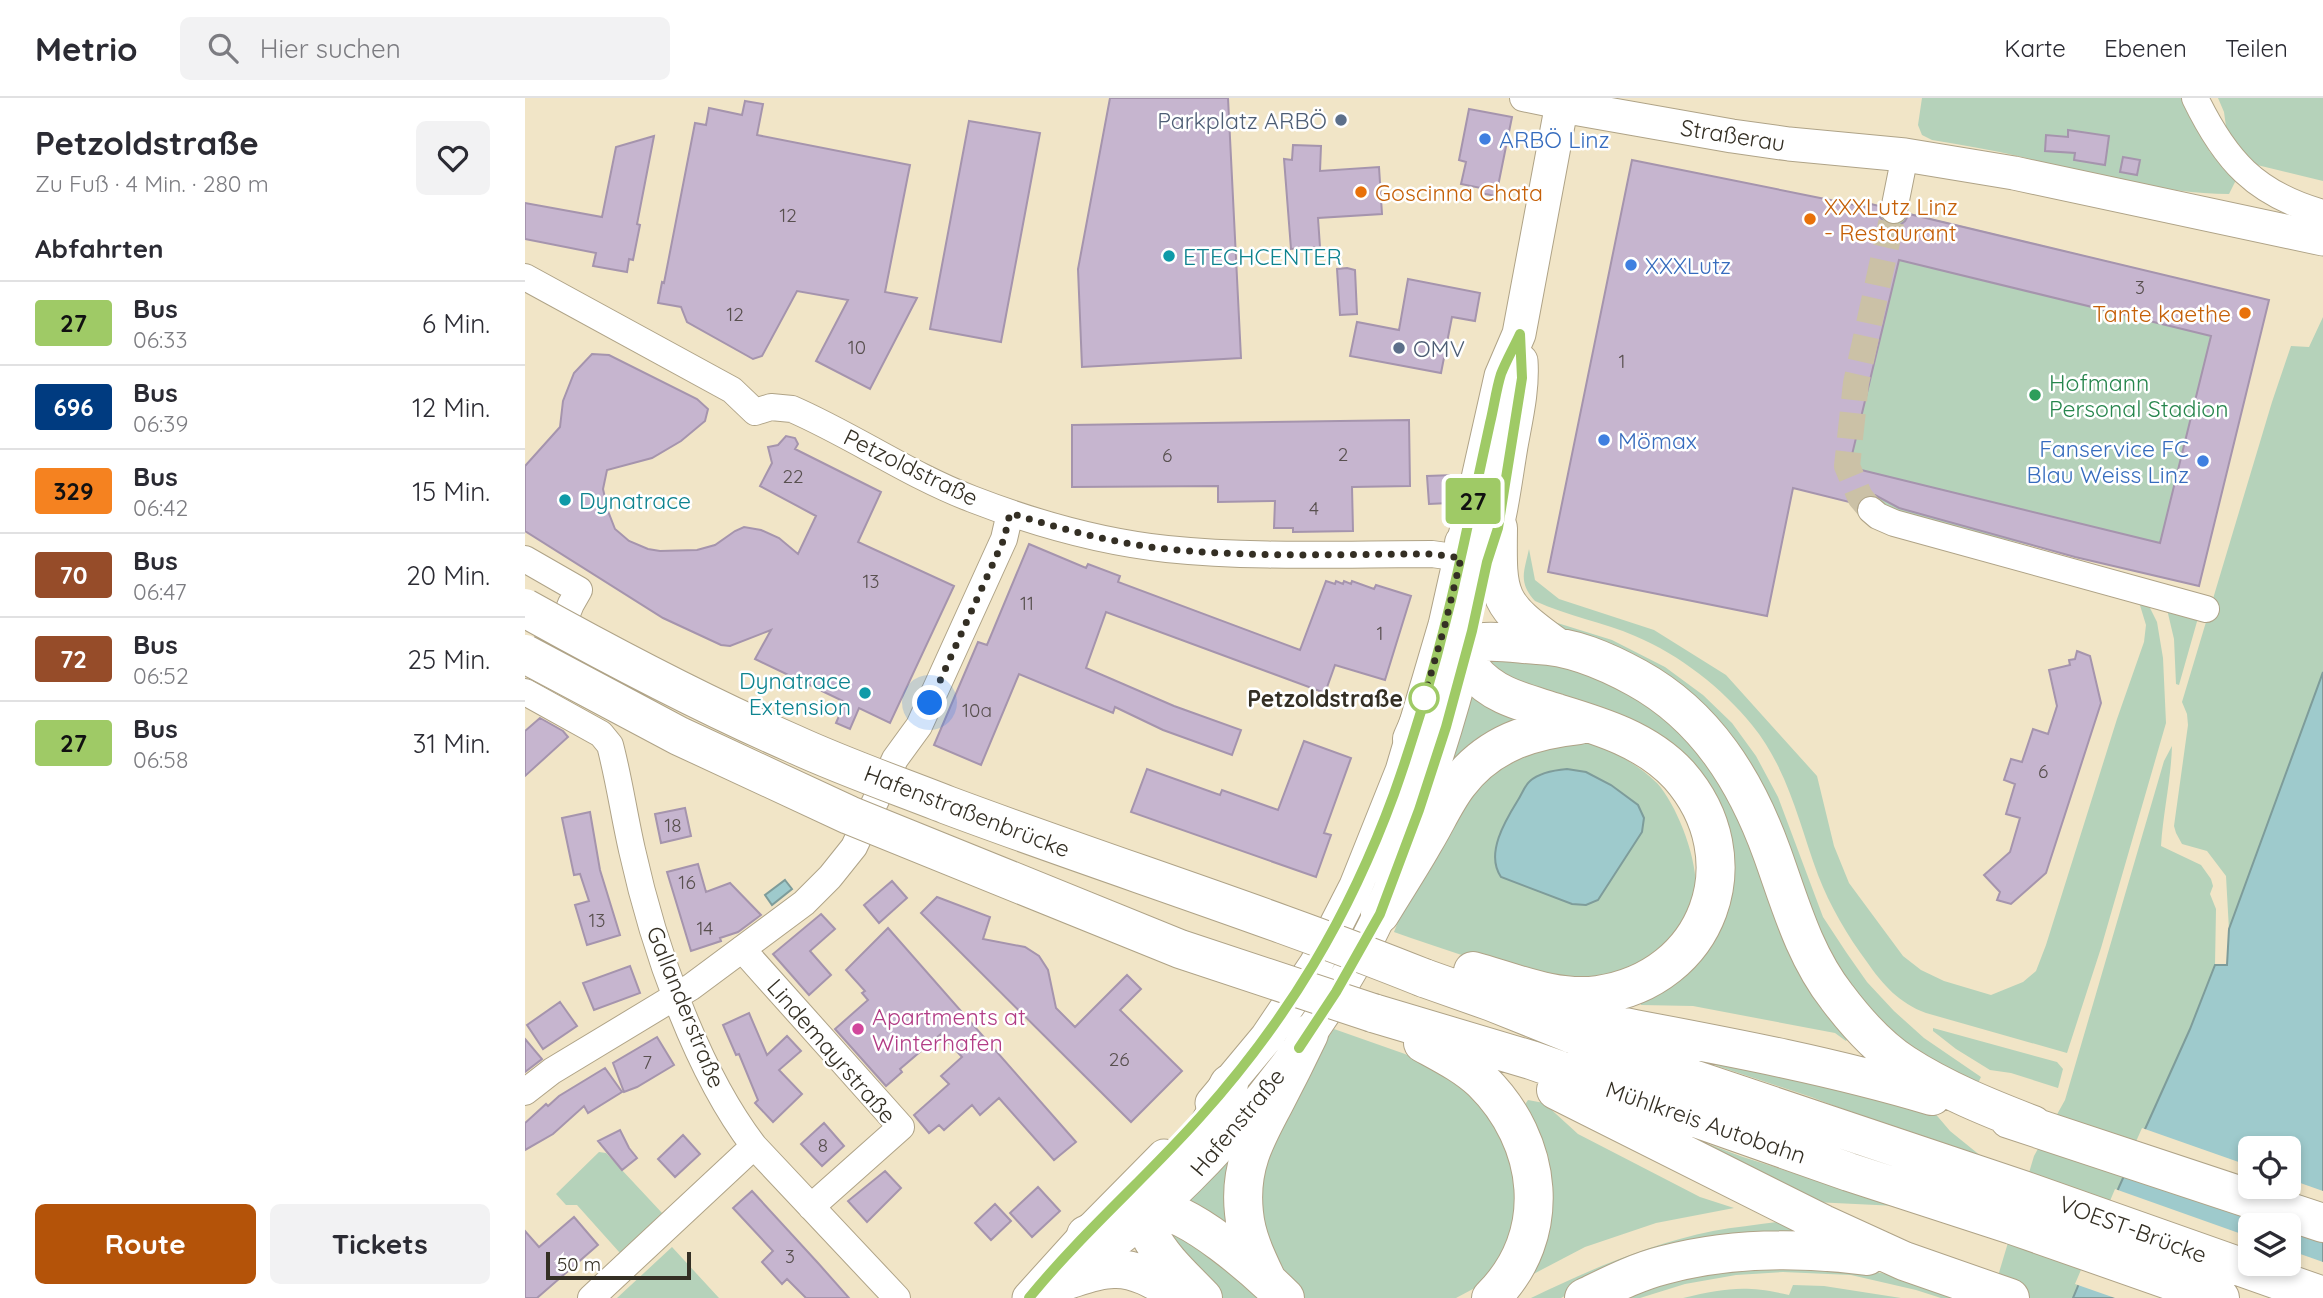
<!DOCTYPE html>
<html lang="de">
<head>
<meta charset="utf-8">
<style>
  :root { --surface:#fff; --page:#f2f2f3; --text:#2b2b33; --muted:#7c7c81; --line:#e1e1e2; --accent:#b45309 }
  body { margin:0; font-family:Quicksand,sans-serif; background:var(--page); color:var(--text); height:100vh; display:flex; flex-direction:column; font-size:26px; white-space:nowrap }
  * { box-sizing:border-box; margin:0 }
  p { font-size:23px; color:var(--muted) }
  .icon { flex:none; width:38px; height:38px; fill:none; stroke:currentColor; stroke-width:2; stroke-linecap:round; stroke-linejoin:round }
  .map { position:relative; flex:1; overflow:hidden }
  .details { display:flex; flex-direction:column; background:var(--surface); width:525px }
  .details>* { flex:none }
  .badge { padding:0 14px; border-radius:5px; font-size:24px; line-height:46px }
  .controls { position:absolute; left:1713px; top:1038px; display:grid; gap:14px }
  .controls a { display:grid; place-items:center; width:63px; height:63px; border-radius:10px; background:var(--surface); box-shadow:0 4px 10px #0003; font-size:35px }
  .scale { position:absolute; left:21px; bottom:18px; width:145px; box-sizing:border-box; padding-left:7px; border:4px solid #342f24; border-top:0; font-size:19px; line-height:24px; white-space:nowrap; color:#342f24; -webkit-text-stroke:5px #fff; paint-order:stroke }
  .you { position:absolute; width:35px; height:35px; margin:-18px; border:5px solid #fff; border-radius:50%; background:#1a73e8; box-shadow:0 0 0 10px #1a73e833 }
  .map>.badge { position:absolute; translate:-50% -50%; box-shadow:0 0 0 4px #fff }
  h2 { padding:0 35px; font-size:26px; line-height:63px }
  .round { display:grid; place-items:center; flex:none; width:74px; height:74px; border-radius:10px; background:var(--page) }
  .headline { display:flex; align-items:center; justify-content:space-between; height:119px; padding:0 35px }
  h1 { font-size:33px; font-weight:700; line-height:52px }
  .action { display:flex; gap:14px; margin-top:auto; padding:14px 35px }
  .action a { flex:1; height:80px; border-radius:10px; background:var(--accent); color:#fff; font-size:28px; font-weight:700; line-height:80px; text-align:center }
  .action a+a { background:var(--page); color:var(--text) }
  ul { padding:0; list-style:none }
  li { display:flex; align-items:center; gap:21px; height:84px; padding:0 35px; border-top:2px solid var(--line) }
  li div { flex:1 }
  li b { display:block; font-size:26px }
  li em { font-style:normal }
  li .badge { min-width:77px; font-weight:700; text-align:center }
  header { display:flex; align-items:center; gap:42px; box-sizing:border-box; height:98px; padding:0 35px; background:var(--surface); border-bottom:2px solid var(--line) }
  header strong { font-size:33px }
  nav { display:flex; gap:38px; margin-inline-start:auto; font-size:24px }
  .search { width:490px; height:63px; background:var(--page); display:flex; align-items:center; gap:18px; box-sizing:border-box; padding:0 24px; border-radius:10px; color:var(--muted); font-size:26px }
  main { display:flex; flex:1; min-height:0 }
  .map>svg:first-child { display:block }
  .green { fill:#b5d2ba }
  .water { fill:#9ecacc; stroke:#7e9c9a; stroke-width:2; fill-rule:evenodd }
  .pier { fill:#f1e5c7 }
  .building { fill:#c6b5cf; stroke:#a594ad; stroke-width:2; fill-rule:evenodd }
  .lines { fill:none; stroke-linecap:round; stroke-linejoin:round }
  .minor-tunnel { stroke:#cbc1a6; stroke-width:26; stroke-dasharray:26 13; stroke-linecap:butt }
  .minor-casing { stroke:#afa387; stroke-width:28 }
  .major-casing { stroke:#afa387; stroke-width:35 }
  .highway-casing { stroke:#afa387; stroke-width:40 }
  .minor { stroke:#fff; stroke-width:26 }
  .major { stroke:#fff; stroke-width:33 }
  .highway { stroke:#fff; stroke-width:38 }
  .highway-bridge-casing { stroke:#afa387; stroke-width:40; stroke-linecap:butt }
  .highway-bridge { stroke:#fff; stroke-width:38 }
  .line-casing { stroke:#fff; stroke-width:16 }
  .line { stroke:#9fca66; stroke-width:10 }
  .walk { stroke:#342f24; stroke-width:7; stroke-dasharray:0 12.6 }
  .service-dot { fill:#5c6f8a; stroke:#fff; stroke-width:2.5 }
  .shop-dot { fill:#3f7fe0; stroke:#fff; stroke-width:2.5 }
  .food-dot { fill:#e8710a; stroke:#fff; stroke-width:2.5 }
  .culture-dot { fill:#0f9aa8; stroke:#fff; stroke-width:2.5 }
  .leisure-dot { fill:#2e9e5b; stroke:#fff; stroke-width:2.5 }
  .stop-dot { fill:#fff; stroke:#9fca66; stroke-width:3.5 }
  .hotel-dot { fill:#d1479c; stroke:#fff; stroke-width:2.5 }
  .labels { text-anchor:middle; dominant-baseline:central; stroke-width:5; stroke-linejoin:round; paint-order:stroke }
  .number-label { font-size:19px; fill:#58504f }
  .service-label { font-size:23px; fill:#4e5e75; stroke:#fff; text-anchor:end }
  .street-label { font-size:23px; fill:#342f24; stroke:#fff }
  .shop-label { font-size:23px; fill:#366cbe; stroke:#fff; text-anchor:start }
  .food-label { font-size:23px; fill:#c56008; stroke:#fff; text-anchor:start }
  .culture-label { font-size:23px; fill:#0d838f; stroke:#fff; text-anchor:start }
  .leisure-label { font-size:23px; fill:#27864d; stroke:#fff; text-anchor:start }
  .stop-label { font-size:23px; font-weight:bold; fill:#342f24; stroke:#fff; text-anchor:end }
  .hotel-label { font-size:23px; fill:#b23c85; stroke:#fff; text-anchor:start }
</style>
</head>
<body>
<header>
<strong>Metrio</strong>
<div class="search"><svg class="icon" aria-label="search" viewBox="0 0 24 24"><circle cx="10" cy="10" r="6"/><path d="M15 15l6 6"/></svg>Hier suchen</div>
<nav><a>Karte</a><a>Ebenen</a><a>Teilen</a></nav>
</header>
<main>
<section class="details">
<div class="headline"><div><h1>Petzoldstraße</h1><p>Zu Fuß · 4 Min. · 280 m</p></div><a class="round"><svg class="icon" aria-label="heart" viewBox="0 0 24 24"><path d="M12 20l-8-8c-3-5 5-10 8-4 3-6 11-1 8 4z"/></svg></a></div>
<h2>Abfahrten</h2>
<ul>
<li><span class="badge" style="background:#9fca66;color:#111">27</span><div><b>Bus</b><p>06:33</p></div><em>6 Min.</em></li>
<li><span class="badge" style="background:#003b80;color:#fff">696</span><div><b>Bus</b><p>06:39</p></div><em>12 Min.</em></li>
<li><span class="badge" style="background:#f58220;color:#111">329</span><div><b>Bus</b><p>06:42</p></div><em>15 Min.</em></li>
<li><span class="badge" style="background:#964c29;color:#fff">70</span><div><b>Bus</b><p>06:47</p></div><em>20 Min.</em></li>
<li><span class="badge" style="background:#964c29;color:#fff">72</span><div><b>Bus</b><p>06:52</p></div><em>25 Min.</em></li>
<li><span class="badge" style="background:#9fca66;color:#111">27</span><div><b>Bus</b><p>06:58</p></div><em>31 Min.</em></li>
</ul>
<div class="action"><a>Route</a><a>Tickets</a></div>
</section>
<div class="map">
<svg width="1798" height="1200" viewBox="0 0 1798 1200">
  <rect width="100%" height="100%" fill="#f1e5c7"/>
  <path class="green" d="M1397,0H1656L1685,54L1711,82L1704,96C1633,95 1565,75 1497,59C1467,52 1437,47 1407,42L1397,37L1393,27Z
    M1693,0H1798V83L1728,66L1703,43L1699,14Z
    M1346,106L1744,202L1674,488L1276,392Z
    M1798,219V574L1704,832L1701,778L1682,753L1657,746L1651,735L1649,728L1663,627L1662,616L1657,604L1747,304L1766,248L1784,249Z
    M1004,451L1010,482L1034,501L1129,532L1201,577L1292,678L1309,748L1324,785L1378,858L1396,872L1419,883L1466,897L1498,884L1511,873L1521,847L1592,621L1619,544L1621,527L1614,504L1623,506L1632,524L1638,560L1641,625L1576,850L1542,955L1401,915C1374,905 1358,887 1342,864C1322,837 1305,808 1293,777C1274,725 1263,671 1227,627C1197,590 1155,557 1110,538C1078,524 1042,518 1010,503C993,484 999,474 1004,451Z
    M989,490L1026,523L1087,542L1140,569L1178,597L1207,625L1231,658L1253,699L1298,819L1321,854L1342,884L1369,913L1399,940L1456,979L1452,987L1388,952L1328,894L1306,860L1223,665L1017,530Z
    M1641,507L1675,513L1654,587L1651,586L1649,541Z
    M957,553L1019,556L1134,610L1192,671L1325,937L1321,943L1310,935L1168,908L1116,907L1114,897L1156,873L1193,703L1176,675L1154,650L985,592Z
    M944,595L1011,620L915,690Z
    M1045,635C1075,648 1108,661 1132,685C1153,708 1178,772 1169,804C1168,808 1138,854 1134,857C1130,861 1077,881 1070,882C1060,883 1048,880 1038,879C980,874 924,853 869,834L884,795L948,678Z
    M1647,648C1646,682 1638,715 1636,748L1676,767L1686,781L1688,788L1685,796L1691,811L1690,867L1665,931L1594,1089L1548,1200H1462L1473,1178L1509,1058L1540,1002L1639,663Z
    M1408,930L1532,964L1538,971L1533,990L1486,975L1465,972L1431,951L1408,933Z
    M809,931L880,956L928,978L974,1020L1001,1106L961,1184L931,1200H780L757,1187L736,1151L737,1041L760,1003Z
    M1132,948L1408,1013L1425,1033L1467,1067L1286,999Z
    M1003,1002L1019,1005L1053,1036L1175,1099L1209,1110L1131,1125L1060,1149L997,1182L1026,1101L1023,1057L1010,1025L997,1011Z
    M1114,1020L1218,1059L1372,1108L1268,1103Z
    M727,1027L714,1133L659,1103Z
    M74,1054L81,1055L138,1116L95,1155L52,1107H41L31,1096Z
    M640,1122L742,1200H697L659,1168Z
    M1252,1124L1286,1140L1065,1184L1036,1200H1006C1064,1172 1124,1146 1188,1133C1209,1129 1231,1127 1252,1124Z
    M147,1149L194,1200H92Z
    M1307,1165L1376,1179L1442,1200H1416L1391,1192L1326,1177L1258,1174L1211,1177L1160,1186L1115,1200H1085L1159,1173Z
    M1268,1187L1299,1188L1376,1200H1158C1201,1190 1221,1187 1264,1197Z"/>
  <path class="water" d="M1798,574V1200H1548L1594,1089L1665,931L1690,867H1702L1704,831ZM1726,1050H1764V1088H1726ZM1726,1127H1764V1166H1726Z
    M1042,671L1061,674L1086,687L1113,707L1119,720L1117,734L1073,802L1061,807L1047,806L976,779C960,756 980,723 993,702C997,696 1000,687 1005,683C1014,675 1031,672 1042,671Z
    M260,782L267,791L247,807L240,797Z"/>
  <path class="pier" d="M1617,1030L1725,1068L1726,1088H1764V1081L1798,1093V1144L1597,1075Z
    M1590,1091L1725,1139L1726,1166H1764V1152L1798,1164V1200H1590L1550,1186Z"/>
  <path class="building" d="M585,0H703L716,260L557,269L553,171Z
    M220,3L238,6L232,37L385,67L360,194L392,200L345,291L291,263L323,202L272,193L237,258L228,261L162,224L156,209L133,205L137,184L139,185L170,25L181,27L184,10L217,17Z
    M944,11L987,19L971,98L955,95L956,90L936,86L941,64L934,62Z
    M444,23L515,35L476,244L405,231Z
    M1543,32L1584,38L1580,67L1549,62L1550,55L1520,53L1521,37L1543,39Z
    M129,38L112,126L115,127L108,162L104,161L102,174L68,168L71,155L0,141V105L77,119L91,49Z
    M768,47L796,48L795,73L854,69L857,116L793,120L795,149L766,151L759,61L767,62Z
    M1598,59L1615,62L1612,77L1595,74Z
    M1107,62L1345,110L1346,106L1354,108V118L1359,124L1365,127H1375L1380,123L1384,116L1744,202L1674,488L1550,459L1374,410L1350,397H1340L1332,406L1268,390L1242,518L1023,474ZM1374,162L1686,238L1635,445L1324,369Z
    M822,170L830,172L832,216L815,217L812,171Z
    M883,181L955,195L950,223L927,219L916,275L825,258L832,224L874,232Z
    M67,256L84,257L172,301L183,311L180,323L156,343L127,360L82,372L78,391L83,413L90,431L104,443L123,451L135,453L172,452L190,447L210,433L219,429L236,432L254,440L273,456L291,418L235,388L247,365L243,349L253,347L261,338L270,340L273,346L270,351L356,394L333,444L429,488L365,625L334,610L325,631L311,625L320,604L230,561L246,532L205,548L196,547L138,520L0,433V368L35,329L38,303L49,275Z
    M884,322L885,388L827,389L828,433L768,434V430H749L750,403L693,404V388L547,389V327Z
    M929,377L924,405L904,406L902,378Z
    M504,446L561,470L563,466L595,478L593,484L775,552L801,483L810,486L811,483L818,486L819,483L826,486L827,483L849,491L851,487L886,498L860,582L810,567L800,595L581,514L561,570L649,608L716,632L707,657L638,632L590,609L588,615L494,576L456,667L409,647L453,544L462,547Z
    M1552,553L1565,558L1576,605L1521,775L1486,806L1472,802L1475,794L1459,777L1485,754L1495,720L1481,716L1490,686L1479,682L1486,661L1497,664L1508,631L1523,636L1532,608L1524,572L1545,567L1544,562L1550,561Z
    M15,620L38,633L43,639L0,678V633Z
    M779,643L826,660L799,735L806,737L791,779L606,714L622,671L695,697L697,692L753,712Z
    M160,710L166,738L136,745L130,716Z
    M65,714L75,772L95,837L62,847L50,807L64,803L55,776L49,777L37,720Z
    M173,766L181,794L205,785L236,817L213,834L195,840L196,843L166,853L142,774Z
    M367,783L382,800L354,825L339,807Z
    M412,799L465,819L458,841L500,849L514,858L523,872L531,910L550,929L602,877L616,891L595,912L657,973L606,1024L396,815Z
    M296,816L310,831L285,853L306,877L284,897L248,856Z
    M363,830L551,1044L529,1062L474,1000L455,1017L447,1007L419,1032L414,1027L404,1035L389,1017L424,986L416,978L437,959L416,936L375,971L377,974L361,988L310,931L343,902L337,895L340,893L321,872Z
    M105,868L115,895L69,912L58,885Z
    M35,904L52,928L18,951L2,927Z
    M224,915L242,957L262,938L276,953L254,972L277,996L248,1024L230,1005L233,1002L214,956L211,957L198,927Z
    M132,939L149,967L112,989L99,994L88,965Z
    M0,941L17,961L0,974Z
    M80,970L97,994L63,1015L59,1008L28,1036L0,1052V1025L21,1006L23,1008L34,998Z
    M299,1025L319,1048L297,1068L276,1046Z
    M95,1032L104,1050L112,1060L97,1072L73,1043Z
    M158,1037L175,1056L150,1079L133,1061Z
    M360,1073L376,1090L342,1124L323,1103Z
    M513,1089L535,1113L507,1139L485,1115Z
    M227,1093L293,1165L324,1200H281L262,1181L257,1186L237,1164L248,1153L208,1110Z
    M470,1106L486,1123L466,1142L450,1125Z
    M49,1119L73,1147L12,1200H0V1133L14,1149Z"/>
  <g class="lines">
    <path class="minor-tunnel" d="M1346,412L1335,399L1322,368L1331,285L1369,112"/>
    <defs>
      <path id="minor" d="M998,0L1037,8
        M1670,0C1700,62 1730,96 1798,115
        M1369,112L1380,57
        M0,179L207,292L230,314L246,309L267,311C329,338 384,377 447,401C509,425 576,444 642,451C729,460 819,456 907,456L936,460
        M1346,412L1353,418L1369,425L1681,511
        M0,461L54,492L46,506L30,545
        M0,594L76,636L85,647C94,681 99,717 107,752C128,847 170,971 229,1048L372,1200
        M217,851L376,1029L286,1109
        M0,994L27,973L166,889L279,805L305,779L329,749L370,661L394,628L479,441L485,415
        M66,1200L229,1048"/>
      <path id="major" d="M1037,8L1207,38L1264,46L1380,57L1489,75L1798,141
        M965,454C976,420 980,384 986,348C991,320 998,291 996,263
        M687,1005L742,939L791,866L831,788L877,673L920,527L976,278L994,236L1038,0
        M544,1178C585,1148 627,1117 663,1081C735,1010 813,907 855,816C867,790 876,763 885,736C908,673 928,609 944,544
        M504,1200L561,1137L639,1058"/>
      <path id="highway" d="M973,430C972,500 972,506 1030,548
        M939,445C940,456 943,467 942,477C938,518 919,534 948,573C969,599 1002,605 1032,615C1075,628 1122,642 1154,677C1228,761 1184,881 1073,897C1031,903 988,884 948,873
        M887,641C902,609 919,548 960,544C977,543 995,546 1012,547C1047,548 1081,563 1112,580C1181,618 1221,683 1247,755C1265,805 1279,857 1312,899C1330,923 1353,949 1379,966C1419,992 1464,1010 1508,1027
        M855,816C870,791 886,767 900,742C911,724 920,703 933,686C963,646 1006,632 1054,627
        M899,880L967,904L1117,964L1498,1092L1798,1198
        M848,915L1006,962L1324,1074L1487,1127L1695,1200
        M1052,920C1171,943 1290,963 1407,998
        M898,945C918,956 940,967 957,983C1018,1043 1030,1137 966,1200
        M1031,992L1298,1126L1379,1163L1485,1200
        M1484,1021L1798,1125
        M561,1137C581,1127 603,1112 626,1111C662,1109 735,1175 760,1200
        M741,1180C731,1159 721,1138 719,1115C714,1070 730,1041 750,1004C762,981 773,959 784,936
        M536,1184C553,1179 571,1171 589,1171C615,1170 639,1188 660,1200
        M678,1200C660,1181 637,1161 625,1137C602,1093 661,1061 682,1030C691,1017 697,1000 704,986
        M1059,1200C1084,1188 1111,1174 1139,1167C1206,1149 1274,1149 1342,1158"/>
    </defs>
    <use href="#minor" class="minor-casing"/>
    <use href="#major" class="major-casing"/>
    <use href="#highway" class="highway-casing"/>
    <use href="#minor" class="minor"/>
    <use href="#major" class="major"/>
    <use href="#highway" class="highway"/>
    <defs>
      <path id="highway-bridge" d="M0,510C88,559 177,606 269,646C319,669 371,687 422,707C580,766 742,817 899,880
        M0,556L154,638L324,717L655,851L848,915"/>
    </defs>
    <use href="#highway-bridge" class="highway-bridge-casing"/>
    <use href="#highway-bridge" class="highway-bridge"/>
  </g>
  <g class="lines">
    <defs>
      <path id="line" d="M504,1200C557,1135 621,1080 676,1018C763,921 824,819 869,696C898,614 921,530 939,445C948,405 956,365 965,325C969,309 971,292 976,276C981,263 989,249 995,236L997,280L973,430L962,464L947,533L921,629L894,712L855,816L811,894L774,950"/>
    </defs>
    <use href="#line" class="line-casing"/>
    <use href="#line" class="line"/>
    <path class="walk" d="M405,605L479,441L485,415C536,431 588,445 641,451C729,460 819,456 907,456L936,460L920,527L899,600"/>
  </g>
  <g class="service-dot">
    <circle cx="816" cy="22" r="7"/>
    <circle cx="874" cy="250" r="7"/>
  </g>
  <g class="shop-dot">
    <circle cx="960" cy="41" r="7"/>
    <circle cx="1106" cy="167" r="7"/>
    <circle cx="1079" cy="342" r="7"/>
    <circle cx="1678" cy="363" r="7"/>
  </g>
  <g class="food-dot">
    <circle cx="836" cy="94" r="7"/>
    <circle cx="1285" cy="121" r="7"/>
    <circle cx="1720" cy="215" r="7"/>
  </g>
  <g class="culture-dot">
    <circle cx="644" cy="158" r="7"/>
    <circle cx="40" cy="402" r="7"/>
    <circle cx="340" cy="595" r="7"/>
  </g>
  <circle class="leisure-dot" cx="1510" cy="297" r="7"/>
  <circle class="stop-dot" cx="899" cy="600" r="14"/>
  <circle class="hotel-dot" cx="333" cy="931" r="7"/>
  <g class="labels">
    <g class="number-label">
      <text x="263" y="117">12</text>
      <text x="1615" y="189">3</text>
      <text x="210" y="216">12</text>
      <text x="332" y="249">10</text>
      <text x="1097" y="263">1</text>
      <text x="818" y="356">2</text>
      <text x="642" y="357">6</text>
      <text x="268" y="378">22</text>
      <text x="789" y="410">4</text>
      <text x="346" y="483">13</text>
      <text x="502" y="505">11</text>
      <text x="855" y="535">1</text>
      <text x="452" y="612">10a</text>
      <text x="1518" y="673">6</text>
      <text x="148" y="727">18</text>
      <text x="162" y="784">16</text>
      <text x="72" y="822">13</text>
      <text x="180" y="830">14</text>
      <text x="594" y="961">26</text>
      <text x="122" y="964">7</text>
      <text x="298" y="1047">8</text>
      <text x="265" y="1158">3</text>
    </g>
    <g class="service-label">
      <text x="802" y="22">Parkplatz ARBÖ</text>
      <text x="888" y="250" text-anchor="start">OMV</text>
    </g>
    <g class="street-label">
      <text transform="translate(1208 37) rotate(9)">Straßerau</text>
      <text transform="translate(386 369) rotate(26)">Petzoldstraße</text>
      <text transform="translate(442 713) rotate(21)">Hafenstraßenbrücke</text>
      <text transform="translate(161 909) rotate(68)">Gallanderstraße</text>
      <text transform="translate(307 953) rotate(49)">Lindemayrstraße</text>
      <text transform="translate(712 1024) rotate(-50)">Hafenstraße</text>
      <text transform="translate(1181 1024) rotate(19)">Mühlkreis Autobahn</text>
      <text transform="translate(1608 1131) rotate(20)">VOEST-Brücke</text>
    </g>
    <g class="shop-label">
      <text x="974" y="41">ARBÖ Linz</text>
      <text x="1120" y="167">XXXLutz</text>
      <text x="1093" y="342">Mömax</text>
      <text x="1664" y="350" text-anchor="end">Fanservice FC<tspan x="1664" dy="26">Blau Weiss Linz</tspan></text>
    </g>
    <g class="food-label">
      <text x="850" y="94">Goscinna Chata</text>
      <text x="1299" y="108">XXXLutz Linz<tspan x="1299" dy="26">- Restaurant</tspan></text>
      <text x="1706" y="215" text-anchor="end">Tante kaethe</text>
    </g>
    <g class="culture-label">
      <text x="658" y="158">ETECHCENTER</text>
      <text x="54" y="402">Dynatrace</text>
      <text x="326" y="582" text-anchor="end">Dynatrace<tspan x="326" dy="26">Extension</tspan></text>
    </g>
    <g class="leisure-label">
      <text x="1524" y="284">Hofmann<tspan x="1524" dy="26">Personal Stadion</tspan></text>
    </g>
    <g class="stop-label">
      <text x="878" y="600">Petzoldstraße</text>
    </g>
    <g class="hotel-label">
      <text x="347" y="918">Apartments at<tspan x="347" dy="26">Winterhafen</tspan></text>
    </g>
  </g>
</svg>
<div class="controls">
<a><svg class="icon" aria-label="locate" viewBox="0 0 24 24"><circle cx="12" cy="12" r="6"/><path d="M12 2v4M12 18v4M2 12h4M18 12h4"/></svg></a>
<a><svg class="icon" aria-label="layers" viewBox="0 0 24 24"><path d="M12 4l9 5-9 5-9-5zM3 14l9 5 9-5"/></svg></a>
</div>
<div class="scale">50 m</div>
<div class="you" style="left:405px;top:605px"></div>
<b class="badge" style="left:948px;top:403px;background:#9fca66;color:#111">27</b>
</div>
</main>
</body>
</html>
